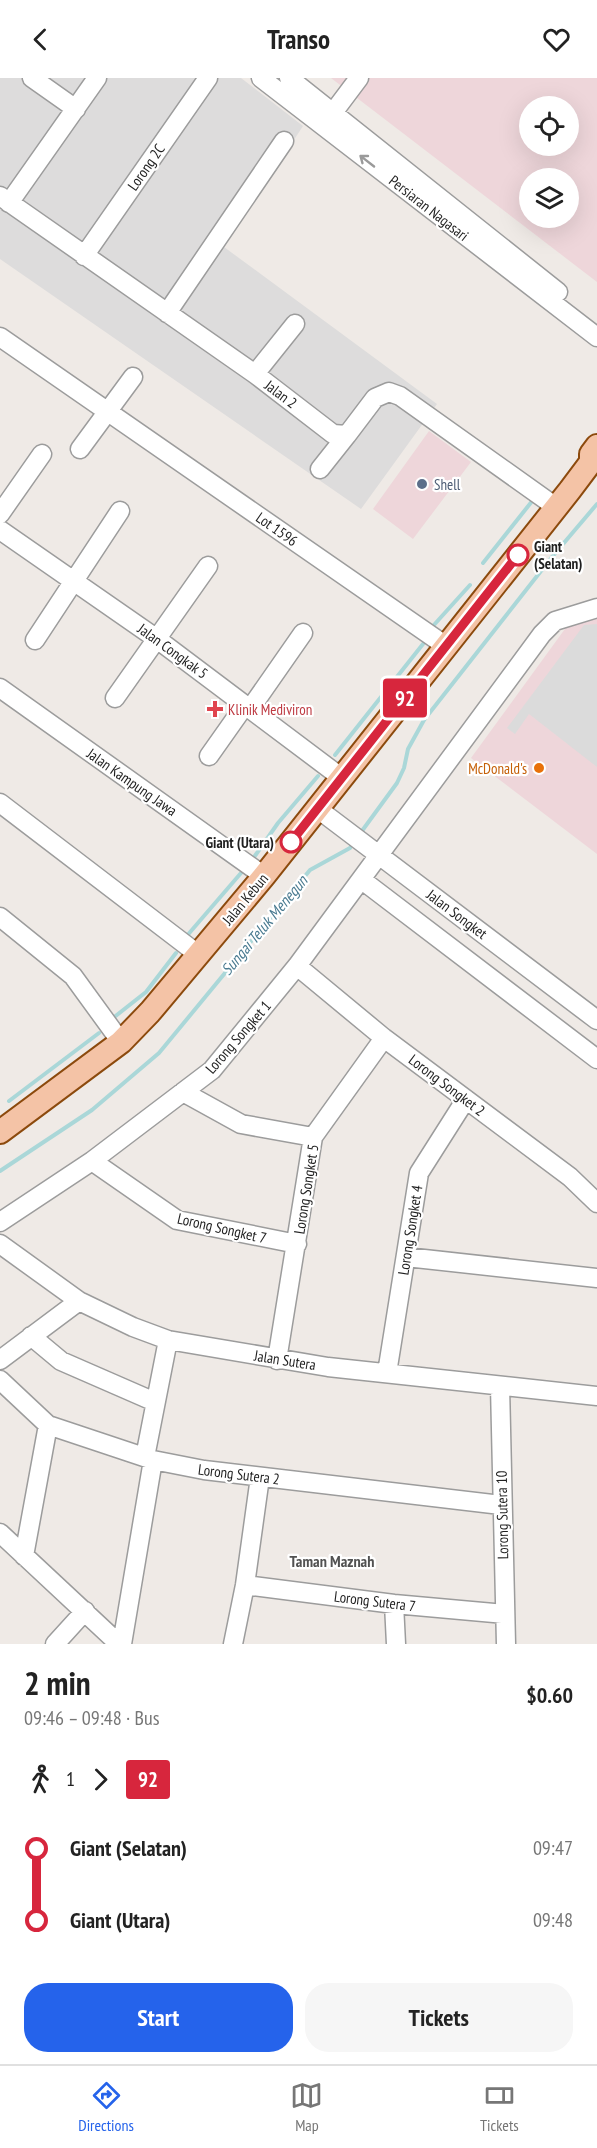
<!DOCTYPE html>
<html lang="en">
<head>
<meta charset="utf-8">
<style>
  :root { --surface:#fff; --page:#f6f6f6; --text:#222; --muted:#767676; --line:#e0e0e0; --accent:#2563eb }
  body { margin:0; font-family:"PT Sans Narrow",sans-serif; background:var(--page); color:var(--text); height:100vh; display:flex; flex-direction:column; font-size:22px; white-space:nowrap }
  * { box-sizing:border-box; margin:0 }
  p { font-size:20px; color:var(--muted) }
  .icon { flex:none; width:33px; height:33px; fill:none; stroke:currentColor; stroke-width:2; stroke-linecap:round; stroke-linejoin:round }
  .map { position:relative; height:1566px; overflow:hidden }
  .sheet { display:flex; flex-direction:column; background:var(--surface); flex:1 }
  .sheet>* { flex:none }
  .badge { padding:0 12px; border-radius:4px; font-size:21px; line-height:39px }
  .tools { position:absolute; left:519px; top:18px; display:grid; gap:12px }
  .tools a { display:grid; place-items:center; width:60px; height:60px; border-radius:50%; background:var(--surface); box-shadow:0 6px 24px #0002; font-size:30px }
  .map>.badge { position:absolute; translate:-50% -50%; box-shadow:0 0 0 3px #fff }
  .legs { display:flex; align-items:center; gap:9px; height:66px; padding:0 24px; font-size:20px }
  .legs p { margin-inline-start:auto }
  .head { display:flex; align-items:center; justify-content:space-between; height:102px; padding:0 24px }
  h1 { font-size:33px; font-weight:600; line-height:45px }
  .primary-button { display:flex; gap:12px; margin-top:auto; padding:12px 24px }
  .primary-button a { flex:1; height:69px; border-radius:24px; background:var(--accent); color:#fff; font-size:24px; font-weight:600; line-height:69px; text-align:center }
  .primary-button a+a { background:var(--page); color:var(--text) }
  ul { padding:0 24px; list-style:none }
  li { display:flex; align-items:center; gap:21px; height:72px; font-size:22px }
  li i { display:grid; place-items:center; width:9px; height:100%; margin:0 8px; background:currentColor }
  li i::after { content:''; width:15px; height:15px; margin:-8px; border:4px solid; border-radius:50%; background:var(--surface) }
  li p { margin-inline-start:auto }
  li:first-child i { background:linear-gradient(#0000 50%,currentColor 0) }
  li:last-child i { background:linear-gradient(currentColor 50%,#0000 0) }
  header { display:flex; justify-content:space-between; align-items:center; height:78px; padding:0 24px; background:var(--surface); font-size:27px; font-weight:600 }
  .menu { display:flex; justify-content:space-around; align-items:center; height:84px; border-top:2px solid var(--line); background:var(--surface); font-size:16px; color:var(--muted) }
  .menu a { display:grid; justify-items:center; gap:3px }
  .menu .active { color:var(--accent) }
  .map>svg:first-child { display:block }
  .residential { fill:#dddcdc }
  .commercial { fill:#eed6da; fill-rule:evenodd }
  .parking { fill:#dbdbdb }
  .lines { fill:none; stroke-linecap:round; stroke-linejoin:round }
  .stream { stroke:#aad7d8; stroke-width:4 }
  .minor-casing { stroke:#9c9c9c; stroke-width:21 }
  .major-casing { stroke:#8c4a0d; stroke-width:26 }
  .minor { stroke:#fff; stroke-width:18 }
  .major { stroke:#f4c3a6; stroke-width:22 }
  .oneway { stroke:#9a9a9a }
  .line-1-casing { stroke:#fff; stroke-width:14 }
  .line-1 { stroke:#d7263d; stroke-width:9 }
  .service-dot { fill:#5c6f8a; stroke:#fff; stroke-width:2 }
  .stop-1-dot { fill:#fff; stroke:#d7263d; stroke-width:3 }
  .health-dot { fill:#e0444e; stroke:#fff; stroke-width:2 }
  .food-dot { fill:#e8710a; stroke:#fff; stroke-width:2 }
  .labels { text-anchor:middle; dominant-baseline:central; stroke-width:4.5; stroke-linejoin:round; paint-order:stroke }
  .street-label { font-size:15px; fill:#1f1f1f; stroke:#fff }
  .service-label { font-size:15px; fill:#4e5e75; stroke:#fff; text-anchor:start }
  .stop-label { font-size:15px; font-weight:bold; fill:#1f1f1f; stroke:#fff; text-anchor:start }
  .health-label { font-size:15px; fill:#be3a42; stroke:#fff; text-anchor:start }
  .food-label { font-size:15px; fill:#c56008; stroke:#fff; text-anchor:end }
  .water-label { font-size:16px; font-style:italic; fill:#497a90; stroke:#fff }
  .neighbourhood-label { font-size:16px; font-weight:bold; fill:#525252; stroke:#fff }
</style>
</head>
<body>
<header><svg class="icon" aria-label="back" viewBox="0 0 24 24"><path d="M15 5l-7 7 7 7"/></svg>Transo<svg class="icon" aria-label="heart" viewBox="0 0 24 24"><path d="M12 20l-8-8c-3-5 5-10 8-4 3-6 11-1 8 4z"/></svg></header>
<div class="map">
<svg width="597" height="1566" viewBox="0 0 597 1566">
  <rect width="100%" height="100%" fill="#efeae6"/>
  <path class="residential" d="M0,0H241L303,48L224,169L437,326L361,431L0,181Z"/>
  <path class="commercial" d="M331,0H597V204ZM530,28H568V68H530ZM530,100H568V140H530Z
    M429,353L471,384L413,461L373,431Z
    M597,535V776L471,680L570,544Z"/>
  <path class="parking" d="M597,546V689L529,636L515,656L507,650L584,547Z"/>
  <g class="lines">
    <path class="stream" d="M483,485L533,422
      M433,548L470,507
      M335,677L423,566
      M359,757L397,705L404,690L408,671L424,642L552,479L597,426
      M252,782L278,745L318,698
      M185,860L241,795
      M113,940L146,914L176,875
      M9,1023L99,955
      M0,1093L92,1032L159,975L310,792L350,770L353,765"/>
    <defs>
      <path id="minor" d="M32,0L76,31
        M261,0L597,259
        M289,0L558,214
        M326,44L359,0
        M0,118L255,296L333,356L347,357L375,320L389,314L400,318L556,429
        M9,125L97,0
        M84,178L208,0
        M167,235L284,63
        M0,259L446,568
        M255,296L295,246
        M80,371L133,299
        M320,391L347,357
        M0,436L42,376
        M0,452L157,561L342,700
        M35,562L120,433
        M0,610L264,798
        M115,620L208,488
        M250,631L303,555
        M209,678L245,627
        M0,725L199,877
        M318,731L597,942
        M362,802L597,981
        M0,839L73,898L121,964
        M297,888L384,960L570,1099L597,1125
        M183,1014L241,1046L313,1059
        M92,1083L177,1142L297,1166
        M0,1144L92,1083L212,992L297,888L542,556L555,543L597,530
        M0,1166L79,1223L133,1249L168,1262L328,1289L597,1318
        M406,1179L597,1200
        M31,1258L61,1283L155,1324
        M0,1282L79,1223
        M277,1282L313,1059L384,960
        M387,1295L419,1095L466,1021
        M0,1302L48,1347L153,1382L204,1392L501,1427
        M500,1308L506,1566
        M145,1379L168,1262
        M0,1455L119,1566
        M24,1478L48,1347
        M245,1507L394,1526L505,1536
        M394,1526L396,1566
        M55,1566L85,1533
        M122,1566L153,1382
        M233,1566L245,1507L260,1399"/>
      <path id="major" d="M0,1054L121,964L150,934L264,798L570,412L591,384V376L597,368"/>
    </defs>
    <use href="#minor" class="minor-casing"/>
    <use href="#major" class="major-casing"/>
    <use href="#minor" class="minor"/>
    <use href="#major" class="major"/>
  </g>
  <defs><path id="oneway-shaft" d="M-6 0H5M1.5-3L5.5 0L1.5 3" fill="none" stroke-width="1.6" stroke-linecap="round" stroke-linejoin="round" transform="scale(1.5)"/></defs>
  <use class="oneway" href="#oneway-shaft" transform="translate(367 83) rotate(-142)"/>
  <g class="lines">
    <defs>
      <path id="line-1" d="M291,764L518,477"/>
    </defs>
    <use href="#line-1" class="line-1-casing"/>
    <use href="#line-1" class="line-1"/>
  </g>
  <circle class="service-dot" cx="422" cy="406" r="6"/>
  <g class="stop-1-dot">
    <circle cx="518" cy="477" r="10"/>
    <circle cx="291" cy="764" r="10"/>
  </g>
  <path class="health-dot" d="M212 622h6v6h6v6h-6v6h-6v-6h-6v-6h6z"/>
  <circle class="food-dot" cx="539" cy="690" r="6"/>
  <g class="labels">
    <g class="street-label">
      <text transform="translate(146 89) rotate(-55)">Lorong 2C</text>
      <text transform="translate(429 130) rotate(38)">Persiaran Nagasari</text>
      <text transform="translate(281 316) rotate(37)">Jalan 2</text>
      <text transform="translate(277 451) rotate(35)">Lot 1596</text>
      <text transform="translate(173 573) rotate(36)">Jalan Congkak 5</text>
      <text transform="translate(132 704) rotate(35)">Jalan Kampung Jawa</text>
      <text transform="translate(245 821) rotate(-50)">Jalan Kebun</text>
      <text transform="translate(457 836) rotate(37)">Jalan Songket</text>
      <text transform="translate(238 959) rotate(-49)">Lorong Songket 1</text>
      <text transform="translate(447 1007) rotate(37)">Lorong Songket 2</text>
      <text transform="translate(306 1111) rotate(-81)">Lorong Songket 5</text>
      <text transform="translate(222 1150) rotate(13)">Lorong Songket 7</text>
      <text transform="translate(410 1152) rotate(-81)">Lorong Songket 4</text>
      <text transform="translate(285 1282) rotate(9)">Jalan Sutera</text>
      <text transform="translate(239 1396) rotate(7)">Lorong Sutera 2</text>
      <text transform="translate(502 1437) rotate(-91)">Lorong Sutera 10</text>
      <text transform="translate(375 1523) rotate(7)">Lorong Sutera 7</text>
    </g>
    <g class="service-label">
      <text x="434" y="406">Shell</text>
    </g>
    <g class="stop-label">
      <text x="534" y="468">Giant<tspan x="534" dy="17">(Selatan)</tspan></text>
      <text x="274" y="764" text-anchor="end">Giant (Utara)</text>
    </g>
    <g class="health-label">
      <text x="228" y="631">Klinik Mediviron</text>
    </g>
    <g class="food-label">
      <text x="527" y="690">McDonald's</text>
    </g>
    <g class="water-label">
      <text transform="translate(264 847) rotate(-50)">Sungai Teluk Menegun</text>
    </g>
    <g class="neighbourhood-label">
      <text x="332" y="1483">Taman Maznah</text>
    </g>
  </g>
</svg>
<div class="tools">
<a><svg class="icon" aria-label="locate" viewBox="0 0 24 24"><circle cx="12" cy="12" r="6"/><path d="M12 2v4M12 18v4M2 12h4M18 12h4"/></svg></a>
<a><svg class="icon" aria-label="layers" viewBox="0 0 24 24"><path d="M12 4l9 5-9 5-9-5zM3 14l9 5 9-5"/></svg></a>
</div>
<b class="badge" style="left:405px;top:620px;background:#d7263d;color:#fff">92</b>
</div>
<section class="sheet">
<div class="head"><div><h1>2 min</h1><p>09:46 – 09:48 · Bus</p></div><b>$0.60</b></div>
<div class="legs"><svg class="icon" aria-label="walk" viewBox="0 0 24 24"><circle cx="13" cy="4" r="2"/><path d="M13 8l-2 6 4 7M11 14l-3 7M7 12l3-4h3l4 4"/></svg>1<svg class="icon" aria-label="forward" viewBox="0 0 24 24"><path d="M9 5l7 7-7 7"/></svg><b class="badge" style="background:#d7263d;color:#fff">92</b></div>
<ul>
<li><i style="color:#d7263d"></i><b>Giant (Selatan)</b><p>09:47</p></li>
<li><i style="color:#d7263d"></i><b>Giant (Utara)</b><p>09:48</p></li>
</ul>
<div class="primary-button"><a>Start</a><a>Tickets</a></div>
</section>
<nav class="menu">
<a class="active"><svg class="icon" aria-label="directions" viewBox="0 0 24 24"><path d="M12 3l9 9-9 9-9-9zM9 14v-3h6M13 9l2 2-2 2"/></svg>Directions</a>
<a><svg class="icon" aria-label="map" viewBox="0 0 24 24"><path d="M3 6l6-2 6 2 6-2v14l-6 2-6-2-6 2zM9 4v14M15 6v14"/></svg>Map</a>
<a><svg class="icon" aria-label="tickets" viewBox="0 0 24 24"><path d="M3 7h18v10H3zM15 7v10"/></svg>Tickets</a>
</nav>
</body>
</html>
